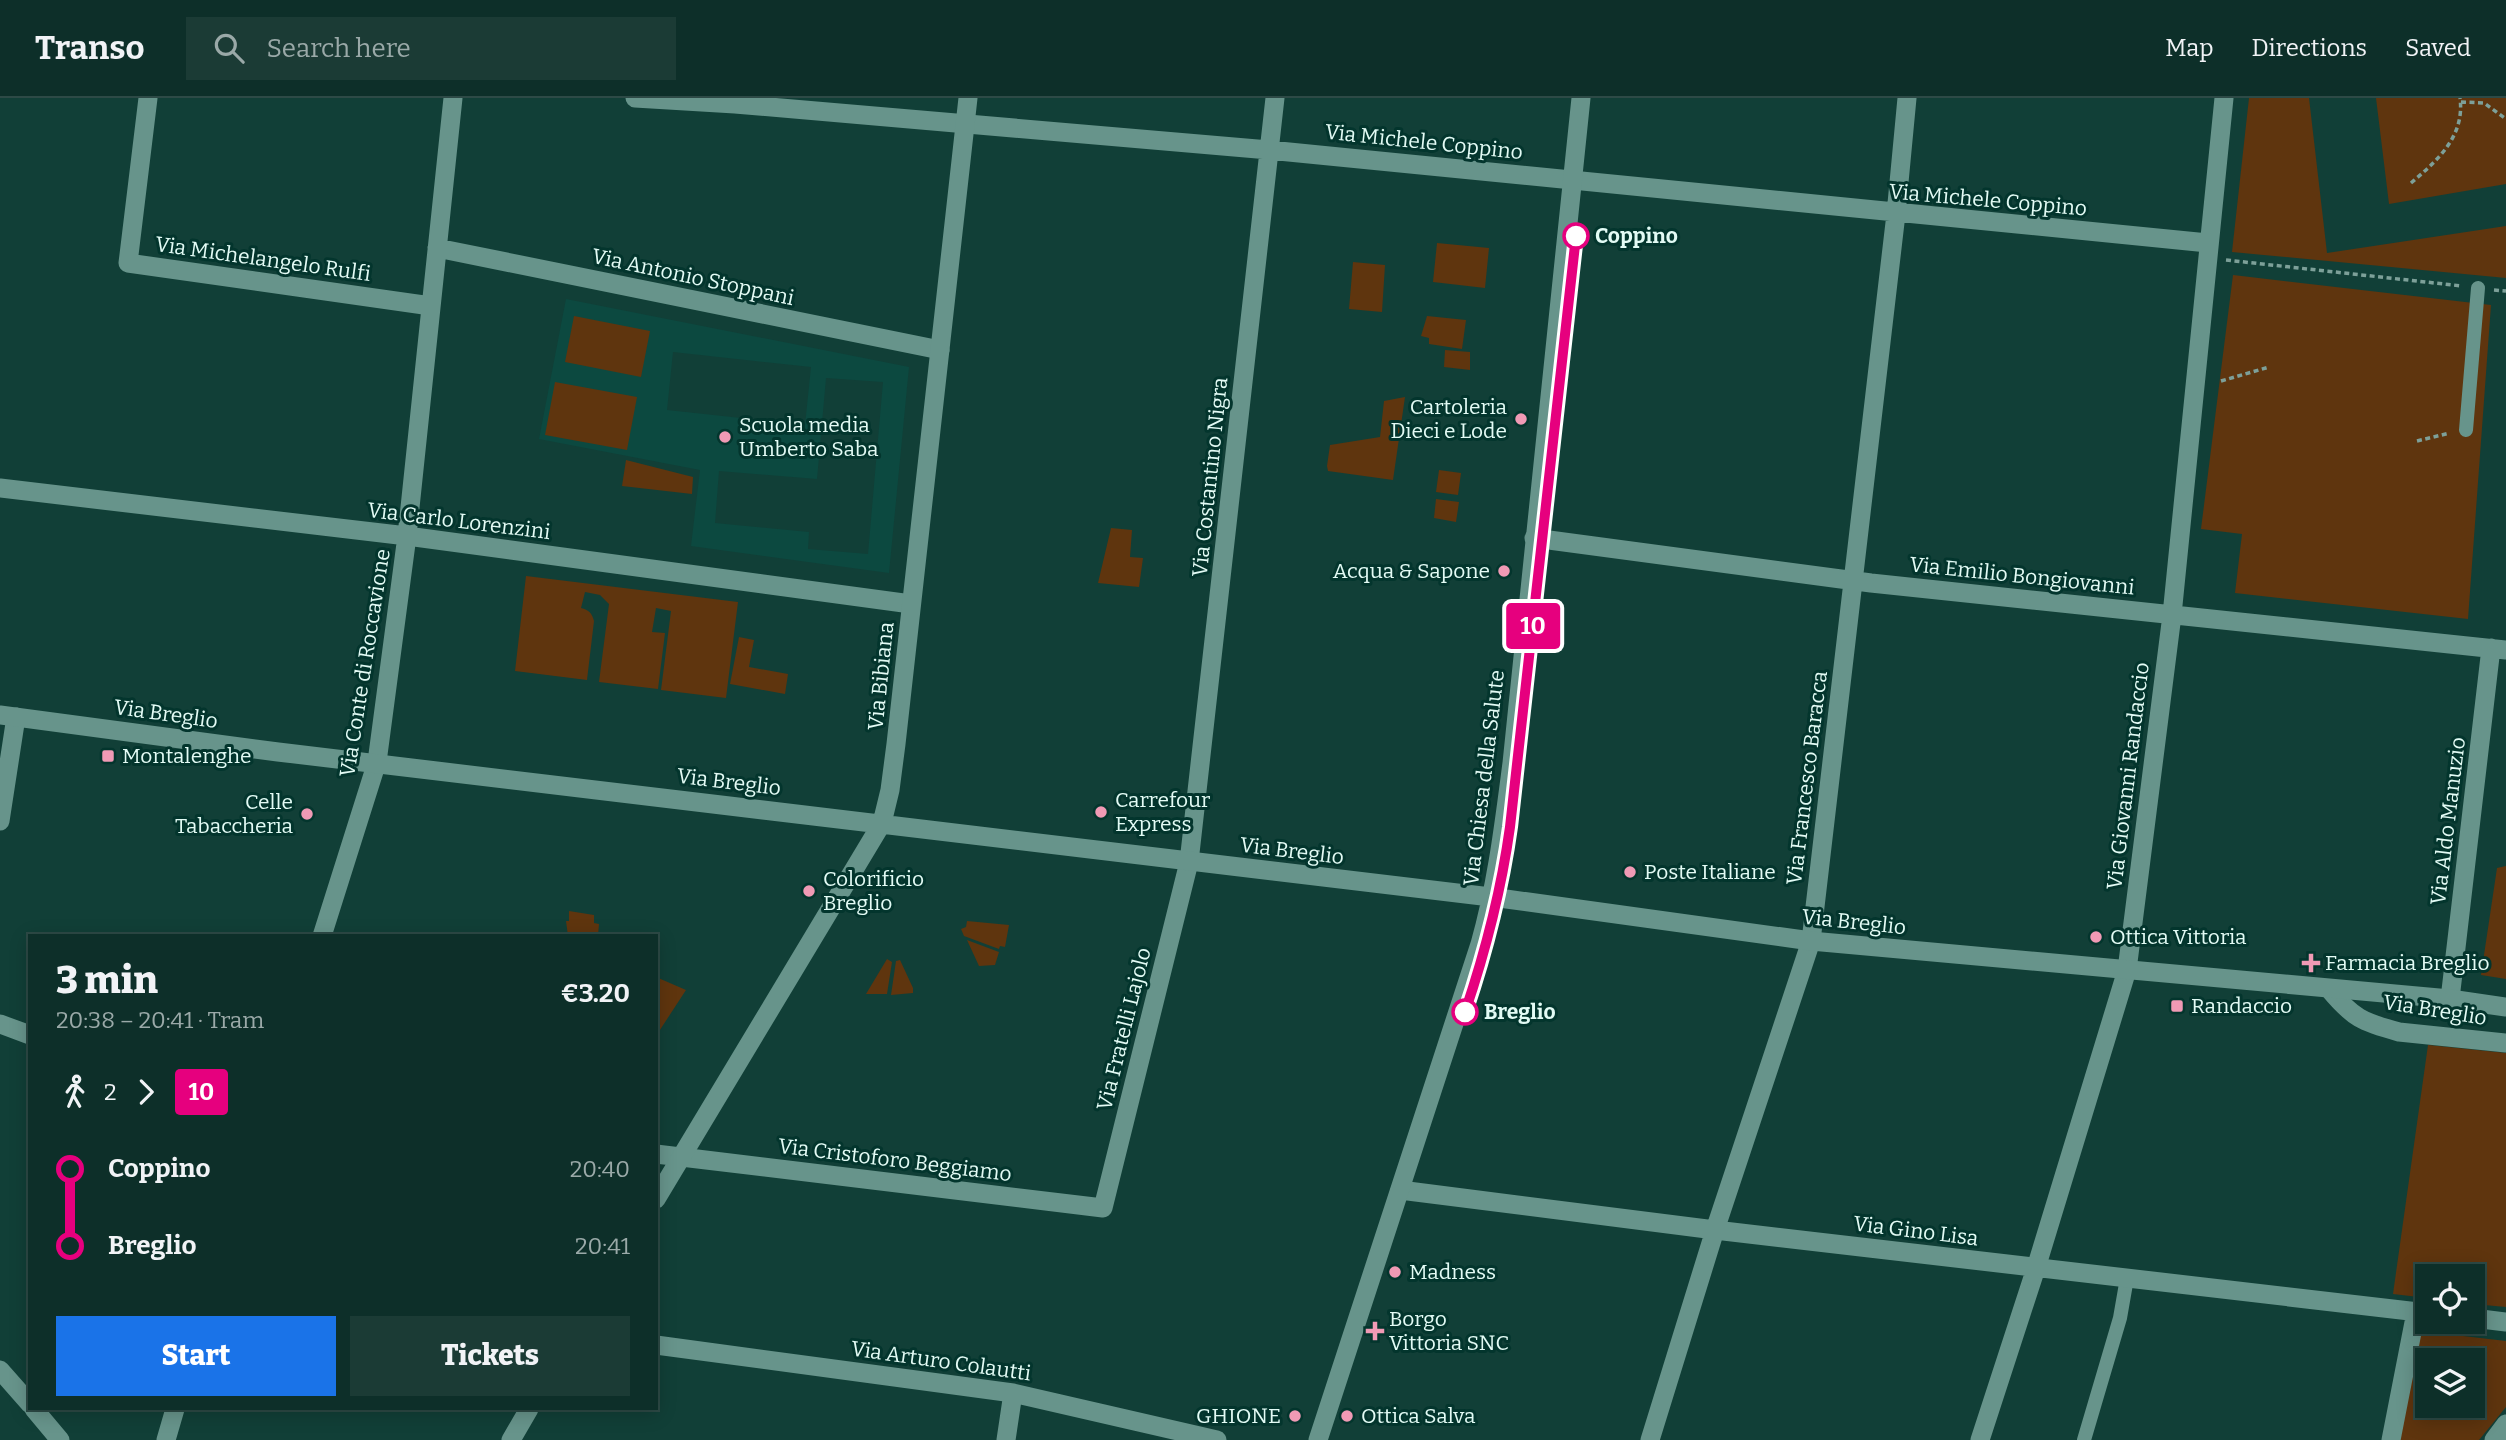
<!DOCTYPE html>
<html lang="en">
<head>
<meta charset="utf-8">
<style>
  :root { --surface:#0d2f29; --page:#1b3b35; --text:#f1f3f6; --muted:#9aa9a8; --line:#2d4a46; --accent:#1a73e8 }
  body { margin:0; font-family:Bitter,serif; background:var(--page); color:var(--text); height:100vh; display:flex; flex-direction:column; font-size:26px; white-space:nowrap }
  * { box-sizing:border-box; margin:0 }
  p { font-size:23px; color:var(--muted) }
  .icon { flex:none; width:38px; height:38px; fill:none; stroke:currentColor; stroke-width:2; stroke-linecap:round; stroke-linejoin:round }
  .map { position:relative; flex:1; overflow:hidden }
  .details { position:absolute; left:28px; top:836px; width:630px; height:476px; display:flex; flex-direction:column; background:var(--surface); border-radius:0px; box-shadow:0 4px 18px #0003,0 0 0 2px var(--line) }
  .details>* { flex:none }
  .badge { padding:0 14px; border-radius:5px; font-size:24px; line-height:46px }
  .buttons { position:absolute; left:2415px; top:1166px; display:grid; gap:14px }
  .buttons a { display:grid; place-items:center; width:70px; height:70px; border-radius:0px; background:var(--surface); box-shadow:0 4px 18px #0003,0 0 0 2px var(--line); font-size:35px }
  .map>.badge { position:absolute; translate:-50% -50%; box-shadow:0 0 0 4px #fff }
  .legs { display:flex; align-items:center; gap:10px; height:77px; padding:0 28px; font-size:23px }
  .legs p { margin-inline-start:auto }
  .head { display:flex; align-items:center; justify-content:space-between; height:119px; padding:0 28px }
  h1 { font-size:38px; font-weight:800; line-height:52px }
  .action { display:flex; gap:14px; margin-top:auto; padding:14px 28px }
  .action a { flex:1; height:80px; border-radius:0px; background:var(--accent); color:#fff; font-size:28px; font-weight:800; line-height:80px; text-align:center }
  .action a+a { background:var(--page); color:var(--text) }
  ul { padding:0 28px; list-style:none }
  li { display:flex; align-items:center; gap:24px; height:77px; font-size:26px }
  li i { display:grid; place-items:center; width:10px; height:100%; margin:0 9px; background:currentColor }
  li i::after { content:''; width:18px; height:18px; margin:-9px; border:5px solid; border-radius:50%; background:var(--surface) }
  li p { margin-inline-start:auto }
  li:first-child i { background:linear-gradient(#0000 50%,currentColor 0) }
  li:last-child i { background:linear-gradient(currentColor 50%,#0000 0) }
  header { display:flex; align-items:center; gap:42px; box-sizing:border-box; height:98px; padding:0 35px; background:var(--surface); border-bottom:2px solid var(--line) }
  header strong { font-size:33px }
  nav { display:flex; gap:38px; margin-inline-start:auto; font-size:24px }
  .search { width:490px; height:63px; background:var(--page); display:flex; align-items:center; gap:18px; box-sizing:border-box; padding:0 24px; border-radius:0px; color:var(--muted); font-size:26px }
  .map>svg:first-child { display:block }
  .built { fill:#0c4940; fill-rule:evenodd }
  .green { fill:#5f350e; fill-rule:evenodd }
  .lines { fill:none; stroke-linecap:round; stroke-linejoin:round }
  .path { stroke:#7da099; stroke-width:3.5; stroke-dasharray:5 3.5; stroke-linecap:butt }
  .service { stroke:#67948b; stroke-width:14 }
  .minor { stroke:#67948b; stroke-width:19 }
  .tertiary { stroke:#67948b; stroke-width:19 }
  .line-1-casing { stroke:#fff; stroke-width:16 }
  .line-1 { stroke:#e6007e; stroke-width:10 }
  .stop-1-dot { fill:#fff; stroke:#e6007e; stroke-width:3.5 }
  .poi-dot { fill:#f09ab5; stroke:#03352d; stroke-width:2.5 }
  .labels { text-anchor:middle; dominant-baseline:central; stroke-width:6; stroke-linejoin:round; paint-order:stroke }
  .street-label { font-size:21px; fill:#e3fbf5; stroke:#03352d }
  .stop-label { font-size:21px; font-weight:bold; fill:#e3fbf5; stroke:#03352d; text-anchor:start }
  .poi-label { font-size:21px; fill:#e3fbf5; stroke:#03352d; text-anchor:start }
</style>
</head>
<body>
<header>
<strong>Transo</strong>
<div class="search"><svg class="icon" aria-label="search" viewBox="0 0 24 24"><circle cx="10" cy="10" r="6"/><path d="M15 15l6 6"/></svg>Search here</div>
<nav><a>Map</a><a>Directions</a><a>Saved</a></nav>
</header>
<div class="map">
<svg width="2506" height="1342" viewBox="0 0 2506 1342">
  <rect width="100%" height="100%" fill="#113f37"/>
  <path class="built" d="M566,201L909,269L889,475L691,448L700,372L539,341ZM673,254L811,269L805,327L667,312ZM826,280L883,284L868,456L808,451L809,434L715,425L719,373L817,381Z"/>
  <path class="green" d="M2249,0H2309L2327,155L2506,128V180L2232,154Z
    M2376,0H2506V86L2389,106Z
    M1437,145L1489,150L1485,190L1433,184Z
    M1353,164L1385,167L1382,214L1349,211Z
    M2233,177L2491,207L2468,521L2235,495L2242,436L2201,431Z
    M574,218L650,233L641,279L565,264Z
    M1427,218L1466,222L1462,251L1429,246V240L1421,238Z
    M1445,252L1470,254V272L1444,269Z
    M555,284L637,299L627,352L545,337Z
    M1405,299L1393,382L1328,373L1327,368L1330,347L1380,339L1384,303Z
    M626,362L693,379L692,396L622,388Z
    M1439,372L1461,375L1458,397L1436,394Z
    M1436,401L1459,404L1456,424L1434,420Z
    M1111,430L1132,432L1130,459L1143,460L1139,489L1098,485Z
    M526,478L738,504L726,600L661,592L671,513L656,510L652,534L665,535L658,591L599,584L609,506L600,497L585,494L581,510C589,512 592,515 594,523L587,582L515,573Z
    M739,539L754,542L749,569L788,576L785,596L730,586Z
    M2506,768V881L2481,877L2497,770Z
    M569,813L594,817V825L599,826L598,838H568L566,823H569Z
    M967,823L1009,827L1005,849L1000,848L999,851L964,838L961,831L966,829Z
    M967,842L999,854L995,867L979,868Z
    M887,861L892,864L887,896H866Z
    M900,862L913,890V895L891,897L896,863Z
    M656,879L686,892L656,938Z
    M2428,947L2506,955V1209L2473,1206V1178H2427V1200L2393,1196Z
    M2420,1233L2506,1243V1309L2479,1342H2400ZM2427,1262H2473V1307H2427Z"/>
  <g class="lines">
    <path class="path" d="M2461,4L2484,5L2506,21
      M2411,85C2438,62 2465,38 2460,0
      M2226,162L2462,188
      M2494,192L2506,193
      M2221,283L2269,269
      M2417,343L2450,335"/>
    <path class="service" d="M2466,332L2478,190
      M2084,1342L2120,1220L2127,1180"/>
    <path class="minor" d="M148,0L128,165L431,208
      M635,0L735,6L1269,52L2208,145
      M437,150L940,252
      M0,390L407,438L911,506
      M1534,440L1871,485L2506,552
      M0,723L16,619
      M322,838L377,664L407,438L453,0
      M2329,891C2353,920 2362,924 2399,934L2506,945
      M2450,901L2491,550
      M0,926L30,937
      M656,1056L1103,1110L1189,764L1275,0
      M1400,1092L1715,1132L2427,1215
      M2473,1220L2506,1224
      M656,1247L1013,1295L1217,1342
      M0,1272L30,1306
      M34,1311L60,1342
      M166,1342L175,1311
      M1006,1342L1013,1295
      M1650,1342L1715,1132L1811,843L1896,116L1907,0
      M1980,1342L2036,1170L2127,872L2172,517L2224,0
      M2391,1342L2416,1214
      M2494,1342L2506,1326"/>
    <path class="tertiary" d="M0,617L278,654L1499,800L1811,843L2450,901L2506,909
      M656,1101L882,725L890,692L896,646L968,0
      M511,1342L529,1311
      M1318,1342L1480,846C1497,786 1504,726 1512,665L1581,0"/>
  </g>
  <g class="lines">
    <defs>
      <path id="line-1" d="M1465,914C1486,852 1501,794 1510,729L1576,138"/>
    </defs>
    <use href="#line-1" class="line-1-casing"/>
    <use href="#line-1" class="line-1"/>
  </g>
  <g class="stop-1-dot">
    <circle cx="1576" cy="138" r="12"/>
    <circle cx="1465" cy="914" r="12"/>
  </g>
  <g class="poi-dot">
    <circle cx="1521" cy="321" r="7"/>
    <circle cx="725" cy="339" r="7"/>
    <circle cx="1504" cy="473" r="7"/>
    <rect x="101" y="651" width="14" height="14" rx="3.5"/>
    <circle cx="1101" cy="714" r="7"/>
    <circle cx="307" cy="716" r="7"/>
    <circle cx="1630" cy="774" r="7"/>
    <circle cx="809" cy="793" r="7"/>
    <circle cx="2096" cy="839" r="7"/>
    <path d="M2307.5 854.5h7v7h7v7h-7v7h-7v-7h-7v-7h7z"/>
    <rect x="2170" y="901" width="14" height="14" rx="3.5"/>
    <circle cx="1395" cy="1174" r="7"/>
    <path d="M1371.5 1222.5h7v7h7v7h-7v7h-7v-7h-7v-7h7z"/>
    <circle cx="1295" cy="1318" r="7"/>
    <circle cx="1347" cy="1318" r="7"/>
  </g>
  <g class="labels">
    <g class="street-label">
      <text transform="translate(1424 44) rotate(6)">Via Michele Coppino</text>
      <text transform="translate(1988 102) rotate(5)">Via Michele Coppino</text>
      <text transform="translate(263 161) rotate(8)">Via Michelangelo Rulfi</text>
      <text transform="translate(693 179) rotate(12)">Via Antonio Stoppani</text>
      <text transform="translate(1210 379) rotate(-84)">Via Costantino Nigra</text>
      <text transform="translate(459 423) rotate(7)">Via Carlo Lorenzini</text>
      <text transform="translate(2022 478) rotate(6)">Via Emilio Bongiovanni</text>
      <text transform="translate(365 565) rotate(-81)">Via Conte di Roccavione</text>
      <text transform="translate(881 578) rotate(-84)">Via Bibiana</text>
      <text transform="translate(166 616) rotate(8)">Via Breglio</text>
      <text transform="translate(2128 678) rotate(-83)">Via Giovanni Randaccio</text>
      <text transform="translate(1484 680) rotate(-83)">Via Chiesa della Salute</text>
      <text transform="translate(1807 680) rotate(-83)">Via Francesco Baracca</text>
      <text transform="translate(729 684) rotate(7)">Via Breglio</text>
      <text transform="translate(2448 723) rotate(-83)">Via Aldo Manuzio</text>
      <text transform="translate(1292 753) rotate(7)">Via Breglio</text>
      <text transform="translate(1854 824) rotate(6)">Via Breglio</text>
      <text transform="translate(2435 912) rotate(9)">Via Breglio</text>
      <text transform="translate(1124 931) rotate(-76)">Via Fratelli Lajolo</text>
      <text transform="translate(895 1062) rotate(7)">Via Cristoforo Beggiamo</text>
      <text transform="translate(1916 1133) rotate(7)">Via Gino Lisa</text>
      <text transform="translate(941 1263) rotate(8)">Via Arturo Colautti</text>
    </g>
    <g class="stop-label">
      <text x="1595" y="138">Coppino</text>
      <text x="1484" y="914">Breglio</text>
    </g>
    <g class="poi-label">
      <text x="1507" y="309" text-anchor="end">Cartoleria<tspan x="1507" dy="24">Dieci e Lode</tspan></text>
      <text x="739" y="327">Scuola media<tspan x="739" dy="24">Umberto Saba</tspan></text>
      <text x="1490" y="473" text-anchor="end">Acqua &amp; Sapone</text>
      <text x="122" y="658">Montalenghe</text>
      <text x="1115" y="702">Carrefour<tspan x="1115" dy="24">Express</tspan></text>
      <text x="293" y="704" text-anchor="end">Celle<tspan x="293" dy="24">Tabaccheria</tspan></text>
      <text x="1644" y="774">Poste Italiane</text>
      <text x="823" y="781">Colorificio<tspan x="823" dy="24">Breglio</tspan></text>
      <text x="2110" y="839">Ottica Vittoria</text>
      <text x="2325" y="865">Farmacia Breglio</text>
      <text x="2191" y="908">Randaccio</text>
      <text x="1409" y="1174">Madness</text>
      <text x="1389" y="1221">Borgo<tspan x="1389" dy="24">Vittoria SNC</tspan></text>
      <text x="1281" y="1318" text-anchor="end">GHIONE</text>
      <text x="1361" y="1318">Ottica Salva</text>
    </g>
  </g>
</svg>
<div class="buttons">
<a><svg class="icon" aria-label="locate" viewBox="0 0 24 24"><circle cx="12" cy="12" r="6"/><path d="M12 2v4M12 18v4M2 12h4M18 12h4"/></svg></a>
<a><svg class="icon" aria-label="layers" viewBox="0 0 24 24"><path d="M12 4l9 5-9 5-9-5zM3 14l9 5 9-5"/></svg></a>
</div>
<b class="badge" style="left:1533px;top:528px;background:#e6007e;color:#fff">10</b>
<section class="details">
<div class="head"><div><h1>3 min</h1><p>20:38 – 20:41 · Tram</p></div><b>€3.20</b></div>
<div class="legs"><svg class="icon" aria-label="walk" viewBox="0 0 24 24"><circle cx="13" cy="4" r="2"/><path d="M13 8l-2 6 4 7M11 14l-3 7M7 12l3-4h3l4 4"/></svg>2<svg class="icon" aria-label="forward" viewBox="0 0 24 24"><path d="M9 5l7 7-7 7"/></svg><b class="badge" style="background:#e6007e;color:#fff">10</b></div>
<ul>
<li><i style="color:#e6007e"></i><b>Coppino</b><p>20:40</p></li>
<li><i style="color:#e6007e"></i><b>Breglio</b><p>20:41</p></li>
</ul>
<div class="action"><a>Start</a><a>Tickets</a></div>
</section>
</div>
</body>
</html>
